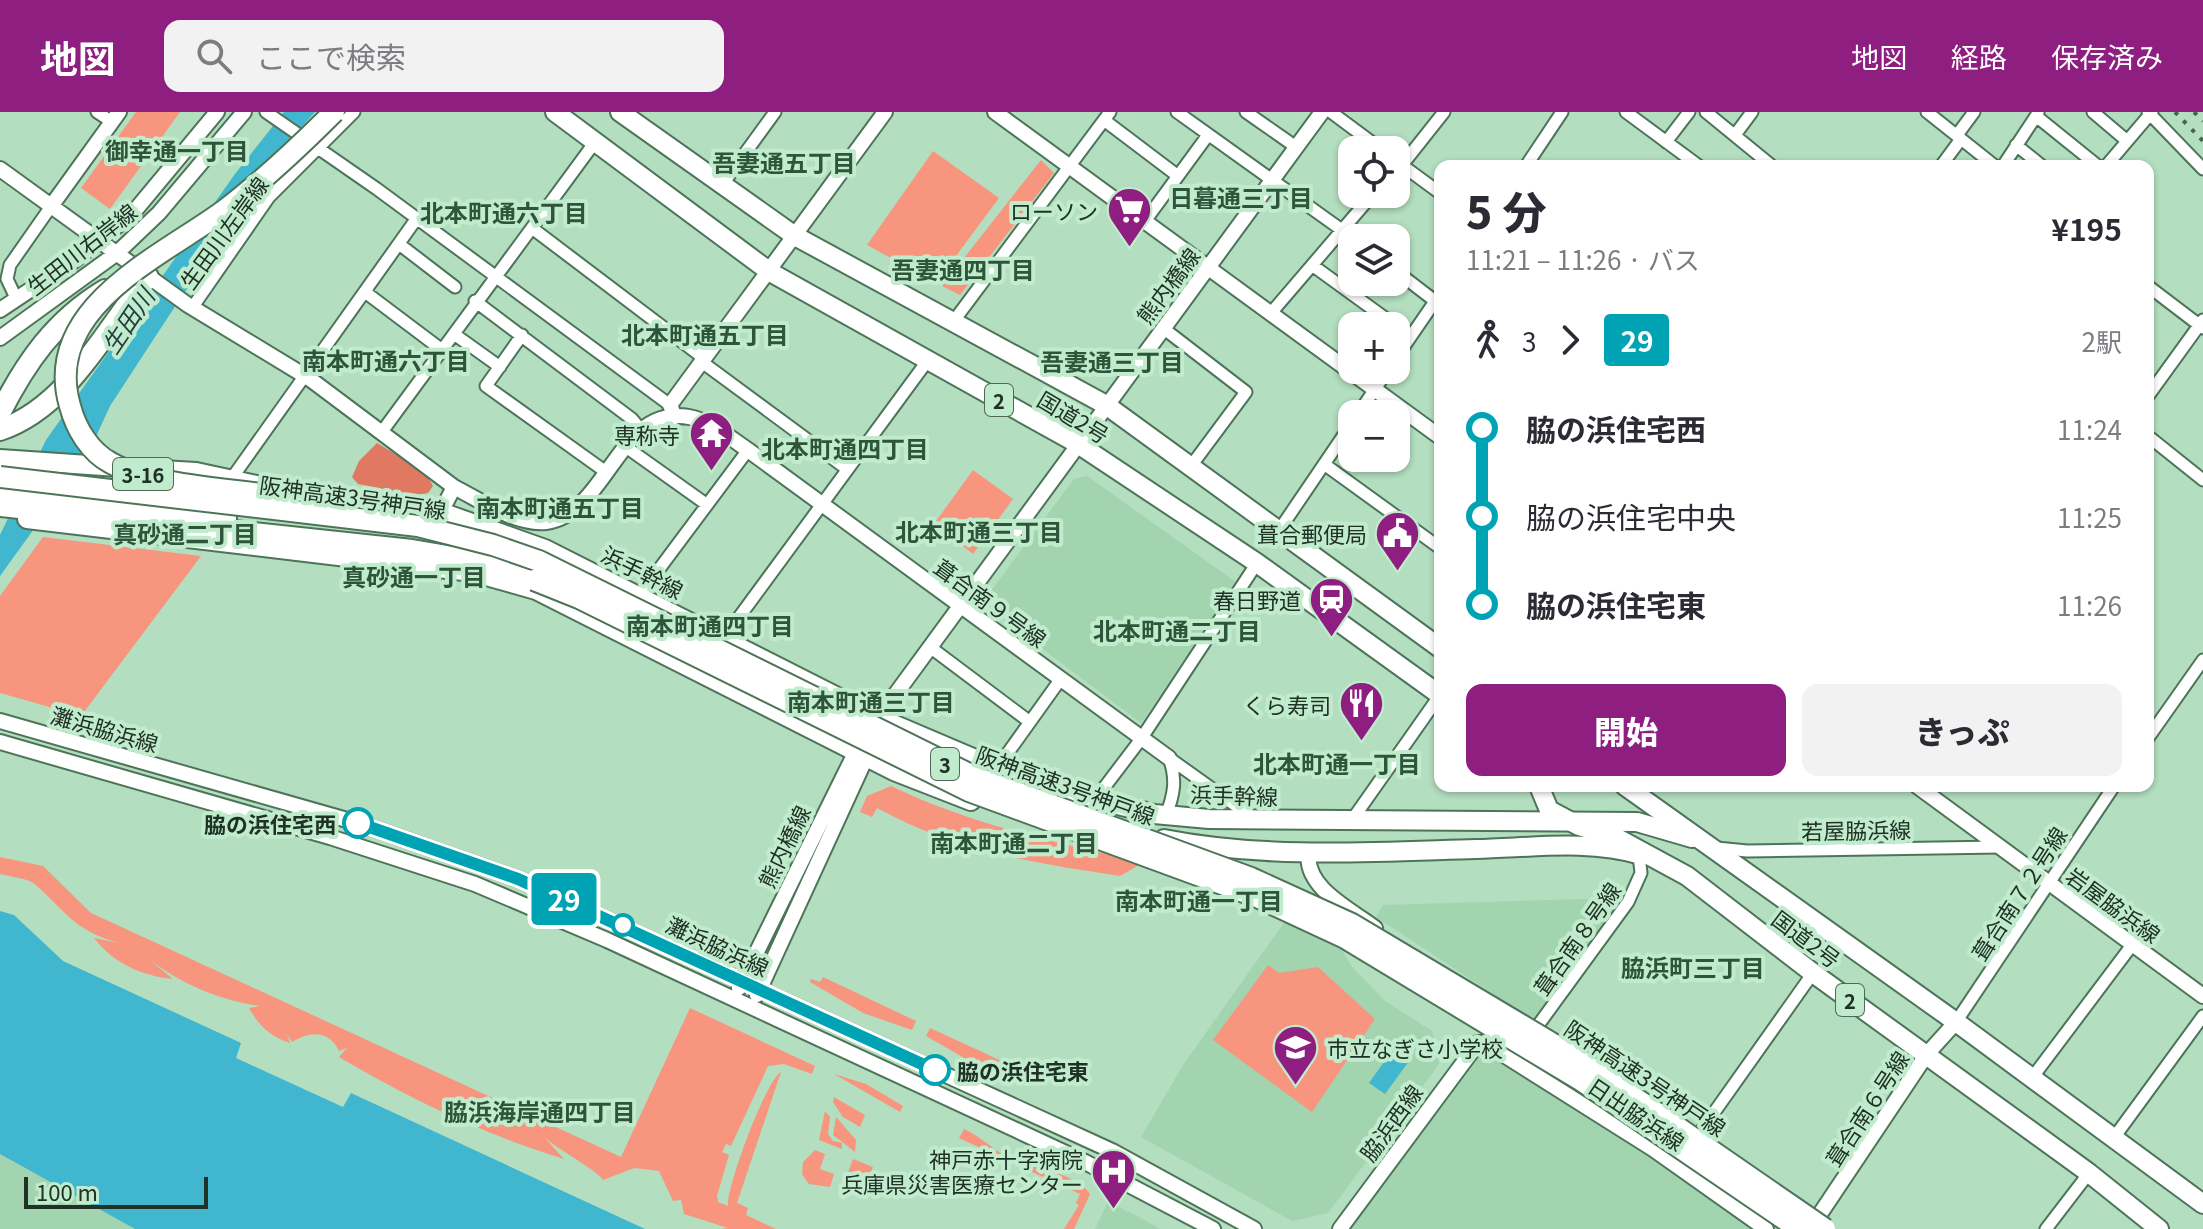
<!DOCTYPE html>
<html lang="ja">
<head>
<meta charset="utf-8">
<style>
  :root { --surface:#fff; --page:#f2f2f3; --text:#2b2b33; --muted:#7c7c81; --accent:#8e1e80 }
  body { margin:0; font-family:Georgia,"Noto Sans JP",serif; background:var(--page); color:var(--text); height:100vh; display:flex; flex-direction:column; font-size:30px; white-space:nowrap }
  * { box-sizing:border-box; margin:0 }
  p { font-size:26px; color:var(--muted) }
  .icon { flex:none; width:44px; height:44px; fill:none; stroke:currentColor; stroke-width:2; stroke-linecap:round; stroke-linejoin:round }
  .map { position:relative; flex:1; overflow:hidden }
  .details { position:absolute; left:1434px; top:48px; width:720px; height:632px; display:flex; flex-direction:column; background:var(--surface); border-radius:16px; box-shadow:0 2px 6px #0004 }
  .details>* { flex:none }
  .badge { padding:0 16px; border-radius:6px; font-size:28px; line-height:52px }
  .tools { position:absolute; left:1338px; top:24px; display:grid; gap:16px }
  .tools a { display:grid; place-items:center; width:72px; height:72px; border-radius:16px; background:var(--surface); box-shadow:0 2px 6px #0004; font-size:40px }
  .scale { position:absolute; left:24px; bottom:20px; width:184px; box-sizing:border-box; padding-left:8px; border:4px solid #203125; border-top:0; font-size:22px; line-height:28px; white-space:nowrap; color:#203125; -webkit-text-stroke:6px #c0ebcc; paint-order:stroke }
  .map>.badge { position:absolute; translate:-50% -50%; box-shadow:0 0 0 4px #fff }
  .legs { display:flex; align-items:center; gap:12px; height:88px; padding:0 32px; font-size:26px }
  .legs p { margin-inline-start:auto }
  .summary { display:flex; align-items:center; justify-content:space-between; height:136px; padding:0 32px }
  h1 { font-size:44px; font-weight:800; line-height:60px }
  .cta { display:flex; gap:16px; margin-top:auto; padding:16px 32px }
  .cta a { flex:1; height:92px; border-radius:16px; background:var(--accent); color:#fff; font-size:32px; font-weight:800; line-height:92px; text-align:center }
  .cta a+a { background:var(--page); color:var(--text) }
  ul { padding:0 32px; list-style:none }
  li { display:flex; align-items:center; gap:28px; height:88px; font-size:30px }
  li i { display:grid; place-items:center; width:12px; height:100%; margin:0 10px; background:currentColor }
  li i::after { content:''; width:20px; height:20px; margin:-10px; border:6px solid; border-radius:50%; background:var(--surface) }
  li p { margin-inline-start:auto }
  li:first-child i { background:linear-gradient(#0000 50%,currentColor 0) }
  li:last-child i { background:linear-gradient(currentColor 50%,#0000 0) }
  header { display:flex; align-items:center; gap:48px; box-sizing:border-box; height:112px; padding:0 40px; background:var(--accent); color:#fff }
  header strong { font-size:38px }
  nav { display:flex; gap:44px; margin-inline-start:auto; font-size:28px }
  .search { width:560px; height:72px; background:var(--page); display:flex; align-items:center; gap:20px; box-sizing:border-box; padding:0 28px; border-radius:16px; color:var(--muted); font-size:30px }
  .map>svg:first-child { display:block }
  .built { fill:#a2d4b0 }
  .green { fill:#f8957e }
  .forest { fill:#e17861 }
  .water { fill:#40b7ce }
  .lines { fill:none; stroke-linecap:round; stroke-linejoin:round }
  .minor-casing { stroke:#4d7459; stroke-width:15 }
  .tertiary-casing { stroke:#4d7459; stroke-width:18 }
  .primary-casing { stroke:#4d7459; stroke-width:22 }
  .trunk-casing { stroke:#4d7459; stroke-width:22 }
  .motorway-casing { stroke:#4d7459; stroke-width:24 }
  .minor { stroke:#fff; stroke-width:11 }
  .tertiary { stroke:#fff; stroke-width:14 }
  .primary { stroke:#fff; stroke-width:18 }
  .trunk { stroke:#fff; stroke-width:18 }
  .motorway { stroke:#fff; stroke-width:20 }
  .rail { stroke:#4a6351; stroke-width:4; stroke-dasharray:4 8; stroke-linecap:butt }
  .motorway-bridge-casing { stroke:#4d7459; stroke-width:24; stroke-linecap:butt }
  .motorway-bridge { stroke:#fff; stroke-width:20 }
  .line-1-casing { stroke:#fff; stroke-width:18 }
  .line-1 { stroke:#00a3b4; stroke-width:12 }
  .stop-1-dot { fill:#fff; stroke:#00a3b4; stroke-width:4 }
  .labels { text-anchor:middle; dominant-baseline:central; stroke-width:8; stroke-linejoin:round; paint-order:stroke }
  .shield { fill:#c0ebcc; stroke:#506957; stroke-width:2 }
  .shield-label { font-size:20px; font-weight:bold; fill:#203125 }
  .poi-label { font-size:22px; fill:#203125; stroke:#c0ebcc; text-anchor:end }
  .street-label { font-size:22px; fill:#203125; stroke:#c0ebcc }
  .stop-label { font-size:22px; font-weight:bold; fill:#203125; stroke:#c0ebcc; text-anchor:end }
  .neighbourhood-label { font-size:24px; font-weight:bold; fill:#2e543a; stroke:#c0ebcc }
  .water-label { font-size:24px; font-style:italic; fill:#243d43; stroke:#c0ebcc }
</style>
</head>
<body>
<header>
<strong>地図</strong>
<div class="search"><svg class="icon" aria-label="search" viewBox="0 0 24 24"><circle cx="10" cy="10" r="6"/><path d="M15 15l6 6"/></svg>ここで検索</div>
<nav><a>地図</a><a>経路</a><a>保存済み</a></nav>
</header>
<div class="map">
<svg width="2203" height="1117" viewBox="0 0 2203 1117">
  <rect width="100%" height="100%" fill="#b3debf"/>
  <path class="built" d="M1087,364L1236,470L1141,611L990,497L988,483L1074,367Z
    M1617,786L1621,793L1538,905L1530,906L1376,805L1383,793Z
    M1286,808L1342,838L1352,855L1385,889L1432,919L1439,952L1328,1101L1292,1109L1141,1025L1183,953Z
    M1478,931L1766,1117H1340Z
    M0,1042L135,1117H0Z
    M1108,1090L1141,1106L1160,1117H1095Z"/>
  <path class="green" d="M136,0H180L110,97L81,76Z
    M933,39L999,86L936,171L867,133Z
    M1041,48L1054,61L960,183L942,174Z
    M973,358L1013,387L973,442L934,412Z
    M43,425L201,444L81,604L0,581V484Z
    M891,674C970,712 1059,732 1144,750L1120,764C1033,751 955,739 877,696L872,705L860,700L867,684Z
    M0,745L43,754L91,801L621,1045L690,896L815,954L812,962L784,952L768,954L731,1034L726,1032L722,1040L729,1043L717,1084L718,1090L728,1094C726,1076 766,968 781,960L737,1091L748,1096L746,1103L776,1117H720L728,1116L684,1102L681,1088L673,1089L659,1059L634,1056L603,1068C597,1058 557,1037 544,1025L564,1047C485,1023 410,987 339,945L347,936L339,939C329,918 310,919 292,930L287,922L290,931C270,924 259,914 249,896L260,894C217,888 177,870 144,843L173,867C142,864 113,851 94,826L119,831C75,819 67,801 36,773C29,766 10,765 0,762Z
    M1268,853L1279,861L1318,855L1375,907L1312,1000L1213,928Z
    M823,865L916,909L912,918L863,901L810,870L811,867L820,870Z
    M930,916L1028,961L1025,969L973,951L926,924Z
    M834,962L866,972L903,994L900,1000Z
    M834,985L865,1003L860,1015L843,1005L833,990Z
    M825,999L830,1005L828,1022L833,1029L842,1031V1037L819,1028Z
    M836,1005L856,1028L855,1040L833,1023Z
    M964,1017C982,1025 994,1039 1011,1047C1038,1059 1060,1056 1086,1077L1090,1082L1074,1117H1064L1079,1093L1076,1091L1080,1082L959,1026Z
    M815,1038L825,1042L820,1057L834,1062L830,1075L809,1072L802,1062L803,1050Z
    M853,1047L873,1055L868,1068L848,1061Z"/>
  <path class="forest" d="M377,331L425,360L433,374L428,381L416,383L358,372L352,365L359,349Z"/>
  <path class="water" d="M284,0H315L282,37L172,199L110,294L88,342L0,464V423L46,328L235,62Z
    M0,799L14,803L63,849L241,931L236,946L343,995L351,981L645,1117H135L0,1042Z
    M1396,933L1412,945L1385,982L1369,971Z"/>
  <g class="lines">
    <defs>
      <path id="minor" d="M97,0L112,10
        M266,0L377,77L670,293
        M1177,0L1353,126
        M1246,0L1296,35
        M1331,0L1382,38
        M1626,0L1699,54
        M1706,0L1772,54
        M1927,0L1995,54
        M2093,0L2126,28
        M2148,0L2203,57
        M2036,4L2098,54
        M1104,8L1178,64L1208,23
        M1735,23L1752,0
        M1957,23L1974,0
        M1666,30L1689,0
        M2016,33L2042,54
        M1399,51L1440,81
        M1526,54L1562,0
        M1941,54L1961,27
        M2003,54L2038,1
        M2106,54L2152,0
        M1396,55L1402,53L1444,0
        M722,73L775,0
        M1145,109L1178,64
        M532,116L701,244L706,253L847,357
        M399,132L455,175
        M1312,153L1396,214
        M1396,159L1435,189
        M2148,174L2203,216
        M365,180L442,238
        M16,186L7,167L10,153L52,93
        M475,189L632,307L642,319
        M192,196L269,85L354,0
        M1271,201L1373,82
        M953,210L1110,0
        M1163,216L1246,280L1191,354
        M454,222L500,255
        M522,223L486,274L606,360
        M1396,246L1440,182
        M2148,284L2203,208
        M1358,302L1388,258
        M381,321L595,30
        M2148,324L2203,368
        M626,335L706,392
        M1324,352L1440,436
        M232,366L417,106
        M1280,417L1352,311
        M639,484L748,338
        M723,527L928,248
        M930,535L1030,610
        M2148,626L2203,548
        M1169,646L1253,706
        M997,656L1060,568
        M1094,689L1141,627L1257,451
        M1166,703C1174,683 1177,667 1169,646
        M1352,708L1440,583
        M1717,736L1747,739L2000,735
        M1956,910L2114,674
        M1531,923L1628,790L1641,761L1639,743
        M2032,966L2132,833
        M1696,1026L1813,861
        M2113,1027L2203,904
        M2046,1117L2089,1061"/>
      <path id="tertiary" d="M995,0L1440,325
        M0,57L188,193L310,267L454,375
        M52,93L119,0
        M0,198L75,148L133,101L217,0
        M0,226L117,141L159,101L244,0
        M675,305L670,293L885,0
        M441,400L454,375C479,388 516,413 546,410C607,402 618,293 689,305C711,309 730,326 748,338L1169,646
        M0,609L361,712L518,767L1112,1039L1254,1117
        M873,613L1322,0
        M0,630L330,725L475,772L607,828L1085,1050L1213,1117
        M1917,674L2203,884
        M1309,740C1303,775 1350,797 1375,816
        M739,876L859,633
        M757,883L870,637
        M1340,1117L1478,931H1485L1653,1037L1766,1117
        M1810,1117L1927,942L1956,910"/>
      <path id="primary" d="M0,347L118,355
        M144,357L196,360L270,376L441,400L545,437L879,606L1034,672L1154,702L1209,707L1637,710L1692,726
        M27,407L472,460L536,478L894,659L971,689
        M1164,727C1266,747 1373,740 1476,737C1529,736 1589,727 1641,743"/>
      <path id="trunk" d="M555,0L770,160L1078,332L1257,451L1440,583
        M620,0L795,124L1106,293L1440,536
        M1539,674L1549,698L1579,714L1617,726L1687,764L1813,861L2089,1061L2159,1117
        M1625,674L1956,910L2203,1092"/>
      <path id="motorway" d="M0,301C26,250 55,208 105,178
        M0,318C68,295 105,218 148,165
        M0,378L226,406
        M0,394L412,438L471,448L534,468"/>
    </defs>
    <use href="#minor" class="minor-casing"/>
    <use href="#tertiary" class="tertiary-casing"/>
    <use href="#primary" class="primary-casing"/>
    <use href="#trunk" class="trunk-casing"/>
    <use href="#motorway" class="motorway-casing"/>
    <use href="#minor" class="minor"/>
    <use href="#tertiary" class="tertiary"/>
    <use href="#primary" class="primary"/>
    <use href="#trunk" class="trunk"/>
    <use href="#motorway" class="motorway"/>
    <path class="rail" d="M2175,0L2203,29
      M2194,0L2203,9"/>
    <defs>
      <path id="motorway-bridge" d="M0,365L418,414L493,433L539,449L975,665L1251,766L1352,812L1580,948L1825,1117
        M289,386C239,377 154,375 111,351C90,340 76,317 70,294C41,195 163,144 226,97C265,67 300,34 334,0
        M534,468L579,486L969,679L1255,784L1345,826L1582,969L1799,1117"/>
    </defs>
    <use href="#motorway-bridge" class="motorway-bridge-casing"/>
    <use href="#motorway-bridge" class="motorway-bridge"/>
  </g>
  <g class="lines">
    <defs>
      <path id="line-1" d="M358,711L518,767L935,958"/>
    </defs>
    <use href="#line-1" class="line-1-casing"/>
    <use href="#line-1" class="line-1"/>
  </g>
  <defs>
    <symbol id="supermarket-pin" viewBox="-11 -11 22 30"><path d="M0 17L-7.5 6A9.5 9.5 0 1 1 7.5 6Z" fill="#8e1e80" stroke="#c0ebcc"/><path d="M-6-5.5h2.5l.6 2H6L4.5 2H-2.5L-4.4-4H-6ZM-1.5 3.2a1.3 1.3 0 1 0 .1 0ZM3 3.2a1.3 1.3 0 1 0 .1 0Z" fill="#fff"/></symbol>
    <symbol id="temple-pin" viewBox="-11 -11 22 30"><path d="M0 17L-7.5 6A9.5 9.5 0 1 1 7.5 6Z" fill="#8e1e80" stroke="#c0ebcc"/><path d="M0-6L5-2H3V0L6.5 2.5H4V6H1.5V3h-3V6H-4V2.5H-6.5L-3 0V-2H-5Z" fill="#fff"/></symbol>
    <symbol id="civic-pin" viewBox="-11 -11 22 30"><path d="M0 17L-7.5 6A9.5 9.5 0 1 1 7.5 6Z" fill="#8e1e80" stroke="#c0ebcc"/><path d="M-.6-6.5H3V-4.5H.6V-3L4-1V1h2V6H-6V1h2V-1L-.6-3ZM-1.2 2.5V6h2.4V2.5Z" fill="#fff"/></symbol>
    <symbol id="station-pin" viewBox="-11 -11 22 30"><path d="M0 17L-7.5 6A9.5 9.5 0 1 1 7.5 6Z" fill="#8e1e80" stroke="#c0ebcc"/><path d="M-3-6H3Q5-6 5-4V2Q5 4 3 4L4.5 6H3L1.5 4h-3L-3 6H-4.5L-3 4Q-5 4-5 2V-4Q-5-6-3-6ZM-3.5-4v3h7v-3ZM-3.5 1v1.5H-2V1ZM2 1v1.5H3.5V1Z" fill="#fff"/></symbol>
    <symbol id="restaurant-pin" viewBox="-11 -11 22 30"><path d="M0 17L-7.5 6A9.5 9.5 0 1 1 7.5 6Z" fill="#8e1e80" stroke="#c0ebcc"/><path d="M-5-6h1v4h1v-4h1v4h1v-4h1v5L-1.5 .5V6h-2V.5L-5-1ZM5-6V6H3V1.5H1.5Q1.5-4 5-6Z" fill="#fff"/></symbol>
    <symbol id="school-pin" viewBox="-11 -11 22 30"><path d="M0 17L-7.5 6A9.5 9.5 0 1 1 7.5 6Z" fill="#8e1e80" stroke="#c0ebcc"/><path d="M0-5L7-2L0 1L-7-2ZM-4 1L0 2.5L4 1V4Q0 6-4 4Z" fill="#fff"/></symbol>
    <symbol id="hospital-pin" viewBox="-11 -11 22 30"><path d="M0 17L-7.5 6A9.5 9.5 0 1 1 7.5 6Z" fill="#8e1e80" stroke="#c0ebcc"/><path d="M-5-5h3v3.5h4V-5h3V5h-3V1.5h-4V5h-3Z" fill="#fff"/></symbol>
  </defs>
  <g fill-rule="evenodd">
    <use href="#supermarket-pin" x="1104" y="72" width="51" height="69"/>
    <use href="#temple-pin" x="686" y="296" width="51" height="69"/>
    <use href="#civic-pin" x="1372" y="396" width="51" height="69"/>
    <use href="#station-pin" x="1306" y="462" width="51" height="69"/>
    <use href="#restaurant-pin" x="1336" y="566" width="51" height="69"/>
    <use href="#school-pin" x="1270" y="910" width="51" height="69"/>
    <use href="#hospital-pin" x="1088" y="1034" width="51" height="69"/>
  </g>
  <g class="stop-1-dot">
    <circle cx="358" cy="711" r="14"/>
    <circle cx="623" cy="813" r="10"/>
    <circle cx="935" cy="958" r="14"/>
  </g>
  <g class="labels">
    <g class="shield">
      <rect x="985" y="272" width="28" height="32" rx="6"/>
      <rect x="113" y="346" width="60" height="32" rx="6"/>
      <rect x="931" y="636" width="28" height="32" rx="6"/>
      <rect x="1836" y="872" width="28" height="32" rx="6"/>
    </g>
    <g class="shield-label">
      <text x="999" y="288">2</text>
      <text x="143" y="362">3-16</text>
      <text x="945" y="652">3</text>
      <text x="1850" y="888">2</text>
    </g>
    <g class="poi-label">
      <text x="1098" y="98">ローソン</text>
      <text x="680" y="322">専称寺</text>
      <text x="1367" y="421">葺合郵便局</text>
      <text x="1301" y="487">春日野道</text>
      <text x="1331" y="592">くら寿司</text>
      <text x="1327" y="935" text-anchor="start">市立なぎさ小学校</text>
      <text x="1083" y="1046">神戸赤十字病院<tspan x="1083" dy="25">兵庫県災害医療センター</tspan></text>
    </g>
    <g class="street-label">
      <text transform="translate(223 120) rotate(-54)">生田川左岸線</text>
      <text transform="translate(81 136) rotate(-38)">生田川右岸線</text>
      <text transform="translate(1167 173) rotate(-53)">熊内橋線</text>
      <text transform="translate(1074 304) rotate(31)">国道2号</text>
      <text transform="translate(353 384) rotate(8)">阪神高速3号神戸線</text>
      <text transform="translate(643 459) rotate(27)">浜手幹線</text>
      <text transform="translate(991 490) rotate(36)">葺合南９号線</text>
      <text transform="translate(105 616) rotate(16)">灘浜脇浜線</text>
      <text transform="translate(1066 672) rotate(20)">阪神高速3号神戸線</text>
      <text transform="translate(1234 682) rotate(2)">浜手幹線</text>
      <text transform="translate(1856 717) rotate(-1)">若屋脇浜線</text>
      <text transform="translate(783 734) rotate(-64)">熊内橋線</text>
      <text transform="translate(2018 781) rotate(-57)">葺合南７２号線</text>
      <text transform="translate(2114 792) rotate(36)">岩屋脇浜線</text>
      <text transform="translate(1576 826) rotate(-55)">葺合南８号線</text>
      <text transform="translate(1807 826) rotate(37)">国道2号</text>
      <text transform="translate(718 833) rotate(25)">灘浜脇浜線</text>
      <text transform="translate(1646 965) rotate(34)">阪神高速3号神戸線</text>
      <text transform="translate(1866 996) rotate(-57)">葺合南６号線</text>
      <text transform="translate(1637 1001) rotate(34)">日出脇浜線</text>
      <text transform="translate(1390 1010) rotate(-54)">脇浜西線</text>
    </g>
    <g class="stop-label">
      <text x="336" y="711">脇の浜住宅西</text>
      <text x="957" y="958" text-anchor="start">脇の浜住宅東</text>
    </g>
    <g class="neighbourhood-label">
      <text x="177" y="37">御幸通一丁目</text>
      <text x="784" y="49">吾妻通五丁目</text>
      <text x="1241" y="84">日暮通三丁目</text>
      <text x="504" y="99">北本町通六丁目</text>
      <text x="963" y="156">吾妻通四丁目</text>
      <text x="705" y="221">北本町通五丁目</text>
      <text x="386" y="247">南本町通六丁目</text>
      <text x="1112" y="248">吾妻通三丁目</text>
      <text x="845" y="335">北本町通四丁目</text>
      <text x="560" y="394">南本町通五丁目</text>
      <text x="979" y="418">北本町通三丁目</text>
      <text x="185" y="420">真砂通二丁目</text>
      <text x="414" y="463">真砂通一丁目</text>
      <text x="710" y="512">南本町通四丁目</text>
      <text x="1177" y="517">北本町通二丁目</text>
      <text x="871" y="588">南本町通三丁目</text>
      <text x="1337" y="650">北本町通一丁目</text>
      <text x="1014" y="729">南本町通二丁目</text>
      <text x="1199" y="787">南本町通一丁目</text>
      <text x="1693" y="854">脇浜町三丁目</text>
      <text x="540" y="998">脇浜海岸通四丁目</text>
    </g>
    <g class="water-label">
      <text transform="translate(127 208) rotate(-56)">生田川</text>
    </g>
  </g>
</svg>
<div class="tools">
<a><svg class="icon" aria-label="locate" viewBox="0 0 24 24"><circle cx="12" cy="12" r="6"/><path d="M12 2v4M12 18v4M2 12h4M18 12h4"/></svg></a>
<a><svg class="icon" aria-label="layers" viewBox="0 0 24 24"><path d="M12 4l9 5-9 5-9-5zM3 14l9 5 9-5"/></svg></a>
<a>+</a>
<a>−</a>
</div>
<div class="scale">100 m</div>
<b class="badge" style="left:564px;top:787px;background:#00a3b4;color:#fff">29</b>
<section class="details">
<div class="summary"><div><h1>5 分</h1><p>11:21 – 11:26 · バス</p></div><b>¥195</b></div>
<div class="legs"><svg class="icon" aria-label="walk" viewBox="0 0 24 24"><circle cx="13" cy="4" r="2"/><path d="M13 8l-2 6 4 7M11 14l-3 7M7 12l3-4h3l4 4"/></svg>3<svg class="icon" aria-label="forward" viewBox="0 0 24 24"><path d="M9 5l7 7-7 7"/></svg><b class="badge" style="background:#00a3b4;color:#fff">29</b><p>2駅</p></div>
<ul>
<li><i style="color:#00a3b4"></i><b>脇の浜住宅西</b><p>11:24</p></li>
<li><i style="color:#00a3b4"></i><span>脇の浜住宅中央</span><p>11:25</p></li>
<li><i style="color:#00a3b4"></i><b>脇の浜住宅東</b><p>11:26</p></li>
</ul>
<div class="cta"><a>開始</a><a>きっぷ</a></div>
</section>
</div>
</body>
</html>
